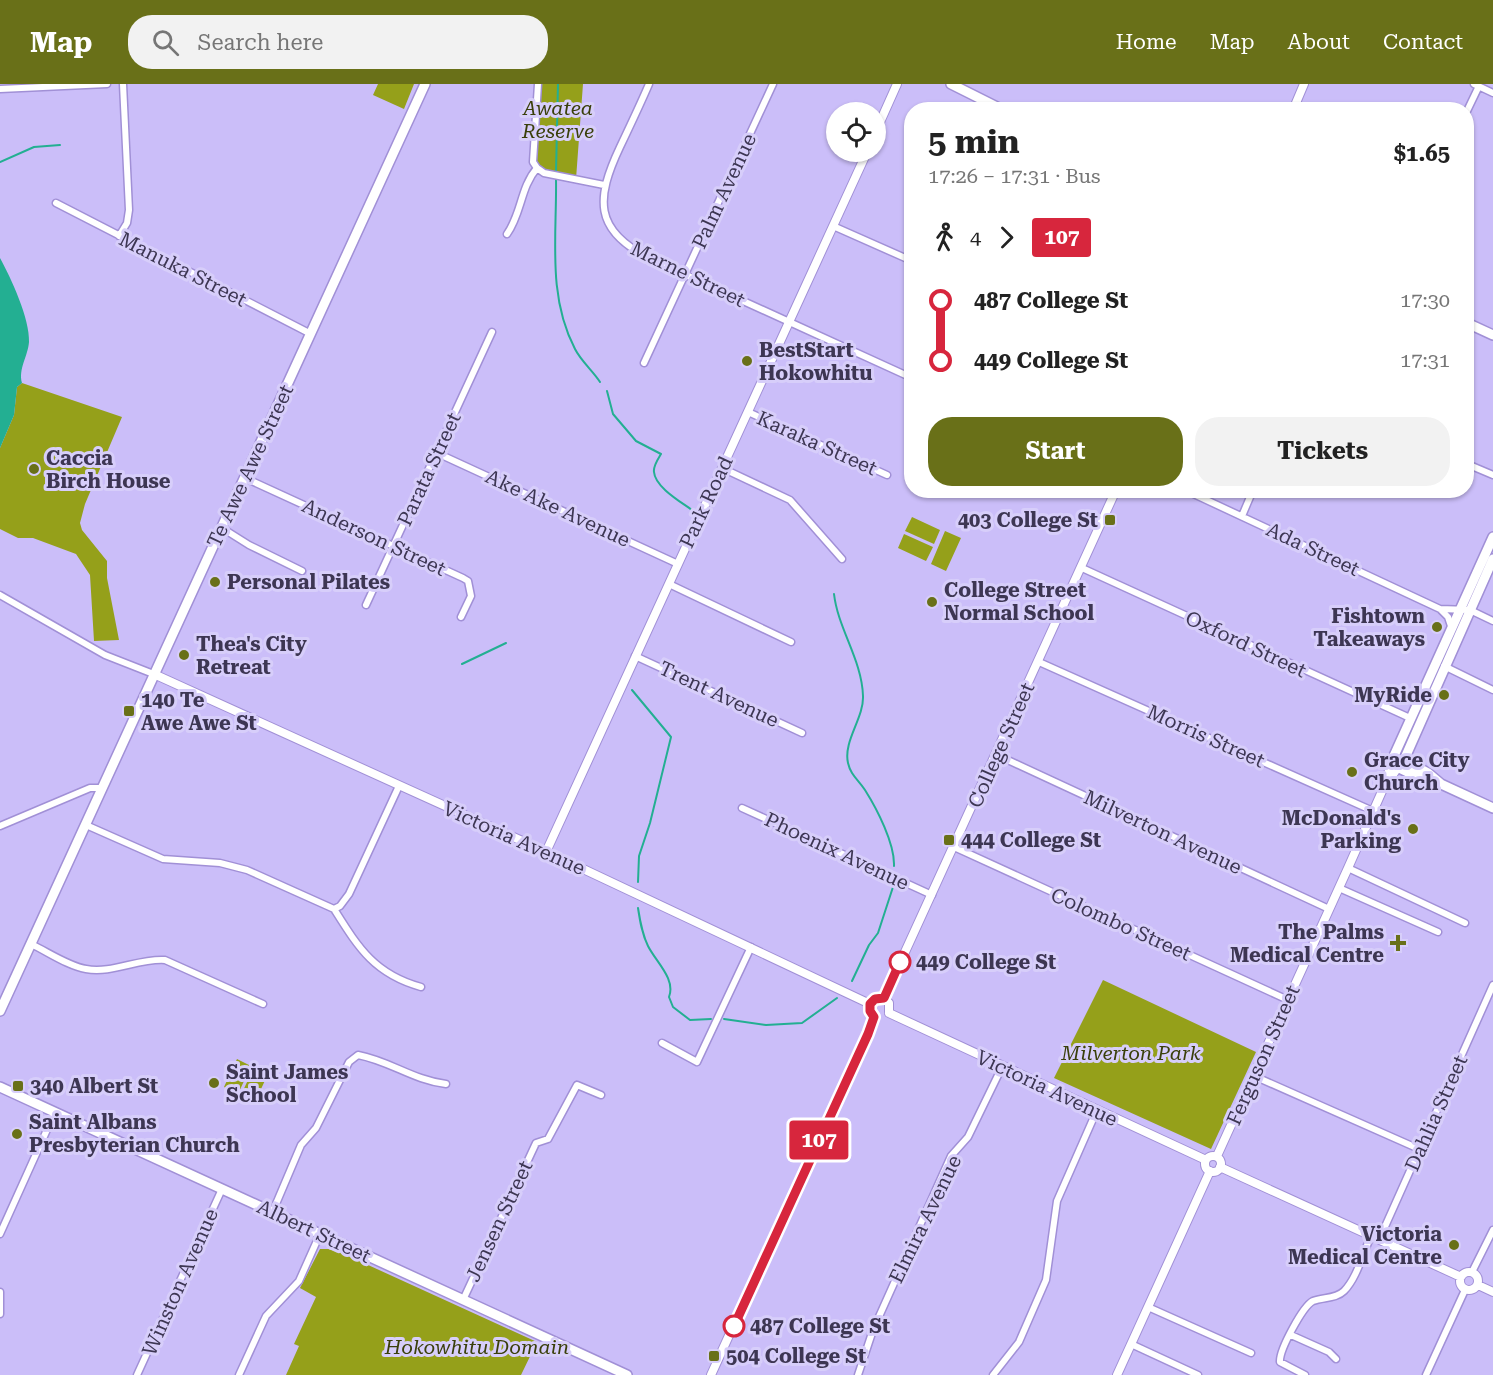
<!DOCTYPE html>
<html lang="en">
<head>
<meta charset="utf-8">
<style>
  :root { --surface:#fff; --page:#f2f2f2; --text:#222; --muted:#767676; --accent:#697018 }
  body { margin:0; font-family:"Roboto Serif",serif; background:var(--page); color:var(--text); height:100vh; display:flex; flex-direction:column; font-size:22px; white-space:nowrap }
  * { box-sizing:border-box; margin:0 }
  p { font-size:20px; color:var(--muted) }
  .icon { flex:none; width:33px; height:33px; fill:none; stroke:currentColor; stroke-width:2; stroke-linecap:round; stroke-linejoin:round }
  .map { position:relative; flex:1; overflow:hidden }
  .drawer { position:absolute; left:904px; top:18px; width:570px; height:396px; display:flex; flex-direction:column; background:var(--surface); border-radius:24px; box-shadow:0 2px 4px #0004 }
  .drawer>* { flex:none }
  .badge { padding:0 12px; border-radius:4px; font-size:21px; line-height:39px }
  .fabs { position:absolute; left:826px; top:18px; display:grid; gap:12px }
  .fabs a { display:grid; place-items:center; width:60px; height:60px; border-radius:50%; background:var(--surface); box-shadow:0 2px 4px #0004; font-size:30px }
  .map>.badge { position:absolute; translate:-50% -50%; box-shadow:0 0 0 3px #fff }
  .legs { display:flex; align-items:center; gap:9px; height:66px; padding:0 24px; font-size:20px }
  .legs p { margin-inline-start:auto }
  .headline { display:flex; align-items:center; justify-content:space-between; height:102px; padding:0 24px }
  h1 { font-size:33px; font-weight:700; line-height:45px }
  .cta { display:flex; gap:12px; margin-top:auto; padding:12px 24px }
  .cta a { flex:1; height:69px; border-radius:24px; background:var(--accent); color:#fff; font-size:24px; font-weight:700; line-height:69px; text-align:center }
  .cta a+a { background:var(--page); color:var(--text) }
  ul { padding:0 24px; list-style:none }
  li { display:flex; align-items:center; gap:21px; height:60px; font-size:22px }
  li i { display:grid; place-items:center; width:9px; height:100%; margin:0 8px; background:currentColor }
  li i::after { content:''; width:15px; height:15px; margin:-8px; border:4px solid; border-radius:50%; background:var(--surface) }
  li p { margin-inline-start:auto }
  li:first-child i { background:linear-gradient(#0000 50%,currentColor 0) }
  li:last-child i { background:linear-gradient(currentColor 50%,#0000 0) }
  header { display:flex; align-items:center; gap:36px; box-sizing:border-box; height:84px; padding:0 30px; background:var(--accent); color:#fff }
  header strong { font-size:28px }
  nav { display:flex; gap:33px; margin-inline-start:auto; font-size:21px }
  .search { width:420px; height:54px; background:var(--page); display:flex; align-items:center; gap:15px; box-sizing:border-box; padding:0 21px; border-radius:24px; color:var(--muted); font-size:22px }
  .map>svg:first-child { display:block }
  .green { fill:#95a01a }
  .water { fill:#23af92 }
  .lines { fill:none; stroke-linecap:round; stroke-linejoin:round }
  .stream { stroke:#23af92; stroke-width:2 }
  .minor-casing { stroke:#a190d6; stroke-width:9 }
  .tertiary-casing { stroke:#a190d6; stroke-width:10 }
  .secondary-casing { stroke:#a190d6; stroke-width:12 }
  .minor { stroke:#fff; stroke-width:6 }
  .tertiary { stroke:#fff; stroke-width:8 }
  .secondary { stroke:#fff; stroke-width:9 }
  .line-1-casing { stroke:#fff; stroke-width:14 }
  .line-1 { stroke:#d7263d; stroke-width:9 }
  .poi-dot { fill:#697018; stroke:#d7cefa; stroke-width:2 }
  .stop-1-dot { fill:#fff; stroke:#d7263d; stroke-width:3 }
  .labels { text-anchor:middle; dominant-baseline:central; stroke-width:6; stroke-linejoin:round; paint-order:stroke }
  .park-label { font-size:20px; font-style:italic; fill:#3a3f0a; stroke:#d7cefa }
  .street-label { font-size:20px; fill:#3d3653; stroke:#d7cefa }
  .poi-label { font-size:20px; font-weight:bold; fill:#3d3653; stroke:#d7cefa; text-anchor:start }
  .stop-label { font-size:20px; font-weight:bold; fill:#3d3653; stroke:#d7cefa; text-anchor:start }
</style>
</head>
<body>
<header>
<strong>Map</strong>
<div class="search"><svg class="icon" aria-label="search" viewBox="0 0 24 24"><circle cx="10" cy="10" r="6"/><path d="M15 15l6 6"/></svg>Search here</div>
<nav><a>Home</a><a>Map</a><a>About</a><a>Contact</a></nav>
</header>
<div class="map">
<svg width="1493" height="1291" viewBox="0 0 1493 1291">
  <rect width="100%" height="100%" fill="#cbbef9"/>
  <path class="green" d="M378,0H414L404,25L373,11Z
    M538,0H583L576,95L544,89L533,78Z
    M22,299L122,333L85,420L80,439L82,446L107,477V494L119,556L94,557L90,491L76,470L33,454H18L0,445V364L14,331L17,303Z
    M912,433L940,446L934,460L905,447Z
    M945,447L961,454L946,487L931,480Z
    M904,450L933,463L926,477L898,464Z
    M1103,896L1256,968L1211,1065L1054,994Z
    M237,975L251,982L238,1010L224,1003Z
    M254,983L268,990L255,1018L241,1011Z
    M320,1165H333L537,1258L521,1291H286L299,1262L294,1260L316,1213L300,1204Z"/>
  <path class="water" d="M0,174C11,194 30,235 29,258C28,272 18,285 22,299L17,303L14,331L0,364Z"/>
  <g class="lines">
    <path class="stream" d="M0,78L34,63L60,61
      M556,88L558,0
      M556,94C557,152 547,212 575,265C581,277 593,287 600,298
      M607,307L613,330L636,357L661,370C658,375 653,382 654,388C655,403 681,418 692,426
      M834,510C838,545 862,576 863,612C864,634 843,657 848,679C851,692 858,695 865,706C877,725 895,760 894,782
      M462,580L506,559
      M632,606L671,653L650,739L639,772L638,798
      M638,824C640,837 642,850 648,862C656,878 676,895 669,913L673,923L690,936L711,935
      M852,897L869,861L878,849L893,803
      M724,935L766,941L802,939L837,914"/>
    <defs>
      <path id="minor" d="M538,0L533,78L537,84L544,89L604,101
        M649,0C640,21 630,42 620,63C596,114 593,146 649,174L912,294
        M1474,0L1493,9
        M0,5L107,0
        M1467,27L1479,2
        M56,119L311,250
        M833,142L912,177
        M507,150C522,129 520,104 537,84
        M119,152L127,139L129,126L123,0
        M644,279L773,0
        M748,328L887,391
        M437,369L678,480
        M1467,380L1493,391
        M722,384L790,416L842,475
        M245,394L463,494L468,497L471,512L461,533
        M1185,406L1440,525L1448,533L1452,545
        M1242,432L1253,406
        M222,444L249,461L302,487
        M1082,484L1410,634
        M669,500L791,558
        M0,511L105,571L156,591
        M366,521L492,248
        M1440,525L1470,526L1493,537
        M635,572L802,649
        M1039,578L1373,727
        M1444,582L1493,606
        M997,671L1329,825
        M742,724L932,811
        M86,741L163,775L220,779L247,786L334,825L340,822L349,810L399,702
        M0,742L90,704H101
        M954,763L1288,916
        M1348,784L1465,839
        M1339,804L1438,848
        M334,825C358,863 374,890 421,903
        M31,860C48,868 68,882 86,885C112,890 139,874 165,876L263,920
        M662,959L697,978L751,863
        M1254,992L1419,1065
        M273,1127L301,1061L316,1044L349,978L358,971C390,977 413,996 446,1000
        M0,1150L55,1028
        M1379,1156L1493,901
        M1472,1188L1493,1146
        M0,1208V1230
        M463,1216L536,1059L548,1055L577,1001L601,1011
        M1148,1223L1251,1269
        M1291,1251L1329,1268L1336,1275
        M1131,1260L1198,1291
        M137,1291L222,1105
        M239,1291L266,1232L299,1197L320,1150
        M858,1291L873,1246L951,1072L968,1053L1002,983
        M993,1291L1019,1258L1046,1196L1057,1117L1097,1026
        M1305,1291L1280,1278C1279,1266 1303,1222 1313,1217C1323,1213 1336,1215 1344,1207C1357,1194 1363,1169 1371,1152
        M1426,1291L1465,1206"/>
      <path id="tertiary" d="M1293,26L1304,0
        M876,47L897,0
        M156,591L562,775L870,920
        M1384,704L1400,680
        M546,768L867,68
        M884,914L1116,406
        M884,914L889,919V929
        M889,929L1206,1076
        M874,933L870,927V920L875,915L884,914
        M1205 1080a8 8 0 1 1 16 0a8 8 0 1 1-16 0Z
        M1217,1072L1348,784L1383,705L1393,674L1396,675
        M1220,1083L1461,1193
        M1460 1197a9 9 0 1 1 18 0a9 9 0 1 1-18 0Z
        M1478,1201L1493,1208
        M711,1291L874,933
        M1117,1291L1210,1087"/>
      <path id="secondary" d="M951,0L1003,26
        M1467,239L1493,251
        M1493,475L1404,676L1428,689L1441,700L1493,724
        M1438,699L1426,697L1397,683L1393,674L1493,453
        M0,927L425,0
        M0,1003L627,1291"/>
    </defs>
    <use href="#minor" class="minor-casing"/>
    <use href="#tertiary" class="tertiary-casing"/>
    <use href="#secondary" class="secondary-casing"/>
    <use href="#minor" class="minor"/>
    <use href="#tertiary" class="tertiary"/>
    <use href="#secondary" class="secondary"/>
  </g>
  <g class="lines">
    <defs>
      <path id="line-1" d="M734,1242L868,950L874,933L870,927V920L875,915L884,914L900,878"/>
    </defs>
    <use href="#line-1" class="line-1-casing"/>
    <use href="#line-1" class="line-1"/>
  </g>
  <g class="poi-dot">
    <circle cx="747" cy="277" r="6"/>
    <circle cx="34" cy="385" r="6"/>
    <rect x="1104" y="430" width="12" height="12" rx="3"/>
    <circle cx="215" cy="498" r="6"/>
    <circle cx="932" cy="518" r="6"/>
    <circle cx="1437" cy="543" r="6"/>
    <circle cx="184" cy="571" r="6"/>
    <circle cx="1444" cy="611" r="6"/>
    <rect x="123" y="621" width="12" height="12" rx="3"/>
    <circle cx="1352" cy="688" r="6"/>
    <circle cx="1413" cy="745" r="6"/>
    <rect x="943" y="750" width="12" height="12" rx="3"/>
    <path d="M1395 850h6v6h6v6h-6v6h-6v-6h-6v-6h6z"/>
    <circle cx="214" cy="999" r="6"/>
    <rect x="12" y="996" width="12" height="12" rx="3"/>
    <circle cx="17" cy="1050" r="6"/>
    <circle cx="1454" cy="1161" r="6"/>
    <rect x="708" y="1266" width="12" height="12" rx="3"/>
  </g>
  <g class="stop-1-dot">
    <circle cx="900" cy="878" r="10"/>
    <circle cx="734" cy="1242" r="10"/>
  </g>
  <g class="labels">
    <g class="park-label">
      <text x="558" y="24">Awatea<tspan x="558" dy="23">Reserve</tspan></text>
      <text x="1131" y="969">Milverton Park</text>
      <text x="477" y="1263">Hokowhitu Domain</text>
    </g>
    <g class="street-label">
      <text transform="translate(724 107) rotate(-65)">Palm Avenue</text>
      <text transform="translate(183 185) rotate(27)">Manuka Street</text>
      <text transform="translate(688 190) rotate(26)">Marne Street</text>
      <text transform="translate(817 359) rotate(24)">Karaka Street</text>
      <text transform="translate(250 382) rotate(-65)">Te Awe Awe Street</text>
      <text transform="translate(429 385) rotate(-65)">Parata Street</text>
      <text transform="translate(706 418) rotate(-65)">Park Road</text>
      <text transform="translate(558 424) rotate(25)">Ake Ake Avenue</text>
      <text transform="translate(374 453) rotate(25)">Anderson Street</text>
      <text transform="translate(1313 465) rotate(25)">Ada Street</text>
      <text transform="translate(1246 560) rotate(25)">Oxford Street</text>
      <text transform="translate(719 610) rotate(25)">Trent Avenue</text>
      <text transform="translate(1206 652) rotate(24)">Morris Street</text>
      <text transform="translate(1001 661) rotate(-66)">College Street</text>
      <text transform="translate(1163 748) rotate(25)">Milverton Avenue</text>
      <text transform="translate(514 754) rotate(24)">Victoria Avenue</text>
      <text transform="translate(837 767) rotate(25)">Phoenix Avenue</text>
      <text transform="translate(1121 840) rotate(24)">Colombo Street</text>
      <text transform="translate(1263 971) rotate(-66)">Ferguson Street</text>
      <text transform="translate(1047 1004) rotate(25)">Victoria Avenue</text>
      <text transform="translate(1436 1029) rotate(-66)">Dahlia Street</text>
      <text transform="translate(925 1135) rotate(-64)">Elmira Avenue</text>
      <text transform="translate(499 1137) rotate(-65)">Jensen Street</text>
      <text transform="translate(314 1147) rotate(25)">Albert Street</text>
      <text transform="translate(180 1198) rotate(-66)">Winston Avenue</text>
    </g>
    <g class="poi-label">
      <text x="759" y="266">BestStart<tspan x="759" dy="23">Hokowhitu</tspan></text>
      <text x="46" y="374">Caccia<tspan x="46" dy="23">Birch House</tspan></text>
      <text x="1098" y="436" text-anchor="end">403 College St</text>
      <text x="227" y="498">Personal Pilates</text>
      <text x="944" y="506">College Street<tspan x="944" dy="23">Normal School</tspan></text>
      <text x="1425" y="532" text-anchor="end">Fishtown<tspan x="1425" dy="23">Takeaways</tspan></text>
      <text x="196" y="560">Thea's City<tspan x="196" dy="23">Retreat</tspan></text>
      <text x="1432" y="611" text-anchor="end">MyRide</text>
      <text x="141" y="616">140 Te<tspan x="141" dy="23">Awe Awe St</tspan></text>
      <text x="1364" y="676">Grace City<tspan x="1364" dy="23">Church</tspan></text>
      <text x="1401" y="734" text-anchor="end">McDonald's<tspan x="1401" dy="23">Parking</tspan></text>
      <text x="961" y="756">444 College St</text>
      <text x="1384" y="848" text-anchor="end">The Palms<tspan x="1384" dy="23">Medical Centre</tspan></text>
      <text x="226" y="988">Saint James<tspan x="226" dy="23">School</tspan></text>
      <text x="30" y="1002">340 Albert St</text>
      <text x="29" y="1038">Saint Albans<tspan x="29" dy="23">Presbyterian Church</tspan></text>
      <text x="1442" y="1150" text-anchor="end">Victoria<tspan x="1442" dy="23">Medical Centre</tspan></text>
      <text x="726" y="1272">504 College St</text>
    </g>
    <g class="stop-label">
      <text x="916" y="878">449 College St</text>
      <text x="750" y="1242">487 College St</text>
    </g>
  </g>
</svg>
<div class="fabs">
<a><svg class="icon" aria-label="locate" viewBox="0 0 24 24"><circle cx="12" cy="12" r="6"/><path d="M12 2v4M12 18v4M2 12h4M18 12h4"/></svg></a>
</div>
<b class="badge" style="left:819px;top:1056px;background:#d7263d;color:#fff">107</b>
<section class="drawer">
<div class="headline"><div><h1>5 min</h1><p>17:26 – 17:31 · Bus</p></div><b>$1.65</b></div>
<div class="legs"><svg class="icon" aria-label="walk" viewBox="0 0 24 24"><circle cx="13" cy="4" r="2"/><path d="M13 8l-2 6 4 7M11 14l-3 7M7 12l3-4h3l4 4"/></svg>4<svg class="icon" aria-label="forward" viewBox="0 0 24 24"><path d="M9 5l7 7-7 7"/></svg><b class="badge" style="background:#d7263d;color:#fff">107</b></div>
<ul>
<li><i style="color:#d7263d"></i><b>487 College St</b><p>17:30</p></li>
<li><i style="color:#d7263d"></i><b>449 College St</b><p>17:31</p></li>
</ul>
<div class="cta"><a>Start</a><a>Tickets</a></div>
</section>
</div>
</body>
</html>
